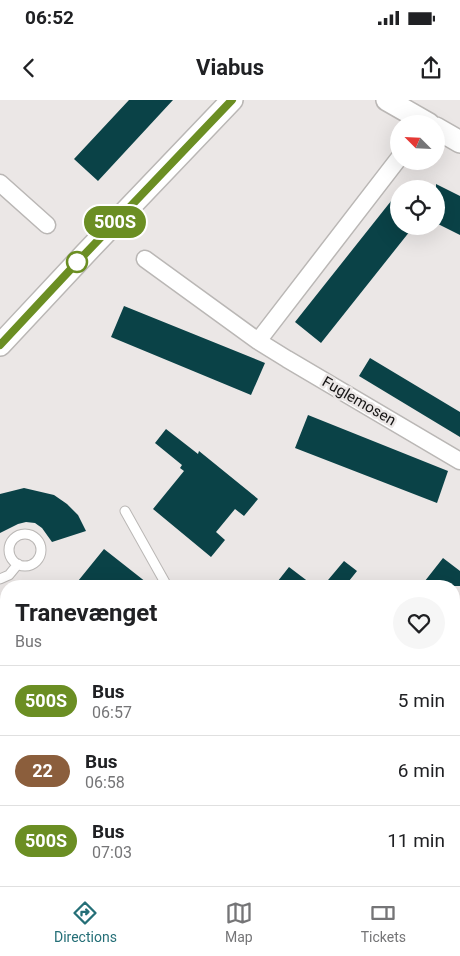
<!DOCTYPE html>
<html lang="en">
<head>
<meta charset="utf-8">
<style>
  :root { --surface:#fff; --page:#f6f6f6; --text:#202124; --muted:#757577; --line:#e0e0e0; --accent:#256f77 }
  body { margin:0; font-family:Roboto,sans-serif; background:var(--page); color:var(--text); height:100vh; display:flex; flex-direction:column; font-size:19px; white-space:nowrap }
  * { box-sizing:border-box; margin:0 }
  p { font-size:16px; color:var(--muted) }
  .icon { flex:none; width:28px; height:28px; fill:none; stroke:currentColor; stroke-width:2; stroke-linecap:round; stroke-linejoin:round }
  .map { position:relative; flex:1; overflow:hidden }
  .panel { position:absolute; left:0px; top:480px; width:460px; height:306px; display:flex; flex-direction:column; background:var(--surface); border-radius:20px 20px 0 0; box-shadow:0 5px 20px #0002 }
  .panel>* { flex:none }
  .badge { padding:0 10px; border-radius:16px; font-size:18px; line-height:32px }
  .needle { width:32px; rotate:294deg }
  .fabs { position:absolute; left:390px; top:15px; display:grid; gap:10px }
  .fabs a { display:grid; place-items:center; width:55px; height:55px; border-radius:50%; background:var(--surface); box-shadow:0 5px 20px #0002; font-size:25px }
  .map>.badge { position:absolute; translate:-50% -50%; box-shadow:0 0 0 2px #fff }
  .round { display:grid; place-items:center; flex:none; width:52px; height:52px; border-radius:26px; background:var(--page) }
  .summary { display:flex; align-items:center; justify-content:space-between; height:85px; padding:0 15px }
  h1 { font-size:24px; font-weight:700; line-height:38px }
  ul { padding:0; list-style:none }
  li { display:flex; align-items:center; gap:15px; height:70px; padding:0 15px; border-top:1px solid var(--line) }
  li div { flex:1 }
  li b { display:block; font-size:19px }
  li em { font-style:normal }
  li .badge { min-width:55px; font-weight:700; text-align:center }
  .status { display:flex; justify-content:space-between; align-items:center; height:35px; padding:0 25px; background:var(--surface); direction:ltr }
  .status svg { height:14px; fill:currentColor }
  header { display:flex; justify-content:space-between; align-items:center; height:65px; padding:0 15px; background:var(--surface); font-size:22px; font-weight:700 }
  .menu { display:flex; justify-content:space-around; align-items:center; height:70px; border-top:1px solid var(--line); background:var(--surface); font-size:14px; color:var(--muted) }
  .menu a { display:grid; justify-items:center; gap:2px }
  .menu .active { color:var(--accent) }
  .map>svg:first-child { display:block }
  .green { fill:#ebc9bd }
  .forest { fill:#e1ac99 }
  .building { fill:#0a4247 }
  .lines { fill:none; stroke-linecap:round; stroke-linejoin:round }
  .service-casing { stroke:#bab7b5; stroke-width:11 }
  .minor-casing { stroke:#bab7b5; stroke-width:19 }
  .tertiary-casing { stroke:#bab7b5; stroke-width:24 }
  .service { stroke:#fff; stroke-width:9 }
  .minor { stroke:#fff; stroke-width:16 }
  .tertiary { stroke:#fff; stroke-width:21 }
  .line-casing { stroke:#fff; stroke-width:11 }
  .line { stroke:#6b8e23; stroke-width:8 }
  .stop-dot { fill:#fff; stroke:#6b8e23; stroke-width:2.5 }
  .labels { text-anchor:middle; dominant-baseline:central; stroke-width:5; stroke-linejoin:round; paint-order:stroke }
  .street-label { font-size:15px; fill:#161515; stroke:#ebe7e6 }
</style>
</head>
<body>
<div class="status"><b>06:52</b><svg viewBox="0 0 49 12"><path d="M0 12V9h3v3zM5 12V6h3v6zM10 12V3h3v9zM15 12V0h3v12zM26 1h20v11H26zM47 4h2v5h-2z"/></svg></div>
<header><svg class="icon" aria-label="back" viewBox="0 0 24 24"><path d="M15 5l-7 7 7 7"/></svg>Viabus<svg class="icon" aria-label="share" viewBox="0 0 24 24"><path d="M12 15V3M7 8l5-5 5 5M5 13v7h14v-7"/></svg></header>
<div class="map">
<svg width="460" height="786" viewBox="0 0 460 786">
  <rect width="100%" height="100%" fill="#ebe7e6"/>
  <path class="green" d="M460,703V742L454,750V707Z"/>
  <path class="forest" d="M460,769V786H324L317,780H364L375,784L404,780H454V771Z"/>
  <path class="building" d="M129,0H173L98,81L74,59Z
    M436,84L460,96V135L436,123Z
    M399,91V126H414L321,243L295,222Z
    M124,206L265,263L251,295L111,237Z
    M370,258L460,312V337L359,276Z
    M308,315L448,371L437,403L295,348Z
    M166,329L198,354L199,351L258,399L244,416L235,409L216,432L225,440L211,457L153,409L184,371L180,368L182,365L155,343Z
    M24,388L54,395L67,404L78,415L86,431L52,442L42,428L35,423L26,422L18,424L0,433V394Z
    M104,449L151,486H74Z
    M443,458L460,471V486H421Z
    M344,461L357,471L345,486H323Z
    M289,467L314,486H274Z"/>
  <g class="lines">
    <defs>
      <path id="service" d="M125,411L167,486
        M9 450a16 16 0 1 1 32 0a16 16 0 1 1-32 0Z
        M0,479L9,475L18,464"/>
      <path id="minor" d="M0,83L47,125
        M145,159L258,241L287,259L460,361
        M258,241L399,58
        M454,608L460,609
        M8,786L10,780"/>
      <path id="tertiary" d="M387,0L429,24
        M436,28L460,42
        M0,245L85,154L232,0"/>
    </defs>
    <use href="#service" class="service-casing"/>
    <use href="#minor" class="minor-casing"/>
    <use href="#tertiary" class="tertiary-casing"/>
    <use href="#service" class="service"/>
    <use href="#minor" class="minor"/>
    <use href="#tertiary" class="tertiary"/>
  </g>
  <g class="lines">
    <defs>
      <path id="line" d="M0,245L85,154L232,0"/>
    </defs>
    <use href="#line" class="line-casing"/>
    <use href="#line" class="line"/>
  </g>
  <circle class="stop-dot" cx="77" cy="162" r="10"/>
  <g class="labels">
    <g class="street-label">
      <text transform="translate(359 301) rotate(30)">Fuglemosen</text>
    </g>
  </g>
</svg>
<div class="fabs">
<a><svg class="needle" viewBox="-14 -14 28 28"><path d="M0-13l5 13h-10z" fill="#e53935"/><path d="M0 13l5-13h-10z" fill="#757577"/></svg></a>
<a><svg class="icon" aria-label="locate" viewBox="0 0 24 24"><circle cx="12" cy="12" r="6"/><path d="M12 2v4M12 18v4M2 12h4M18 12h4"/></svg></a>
</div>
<b class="badge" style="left:115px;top:122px;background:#6b8e23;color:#fff">500S</b>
<section class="panel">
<div class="summary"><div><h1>Tranevænget</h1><p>Bus</p></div><a class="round"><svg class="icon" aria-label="heart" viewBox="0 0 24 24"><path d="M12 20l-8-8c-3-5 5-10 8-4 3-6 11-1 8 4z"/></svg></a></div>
<ul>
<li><span class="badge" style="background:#6b8e23;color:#fff">500S</span><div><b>Bus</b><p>06:57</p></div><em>5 min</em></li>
<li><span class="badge" style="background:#8b5e3c;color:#fff">22</span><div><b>Bus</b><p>06:58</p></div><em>6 min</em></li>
<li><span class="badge" style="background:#6b8e23;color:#fff">500S</span><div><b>Bus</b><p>07:03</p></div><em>11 min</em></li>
</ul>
</section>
</div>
<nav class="menu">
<a class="active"><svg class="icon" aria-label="directions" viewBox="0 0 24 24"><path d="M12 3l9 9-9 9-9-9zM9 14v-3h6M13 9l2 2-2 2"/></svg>Directions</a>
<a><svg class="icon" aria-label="map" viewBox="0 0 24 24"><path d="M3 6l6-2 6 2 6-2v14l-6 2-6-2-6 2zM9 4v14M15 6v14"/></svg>Map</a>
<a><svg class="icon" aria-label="tickets" viewBox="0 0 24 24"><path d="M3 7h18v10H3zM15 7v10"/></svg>Tickets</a>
</nav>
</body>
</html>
